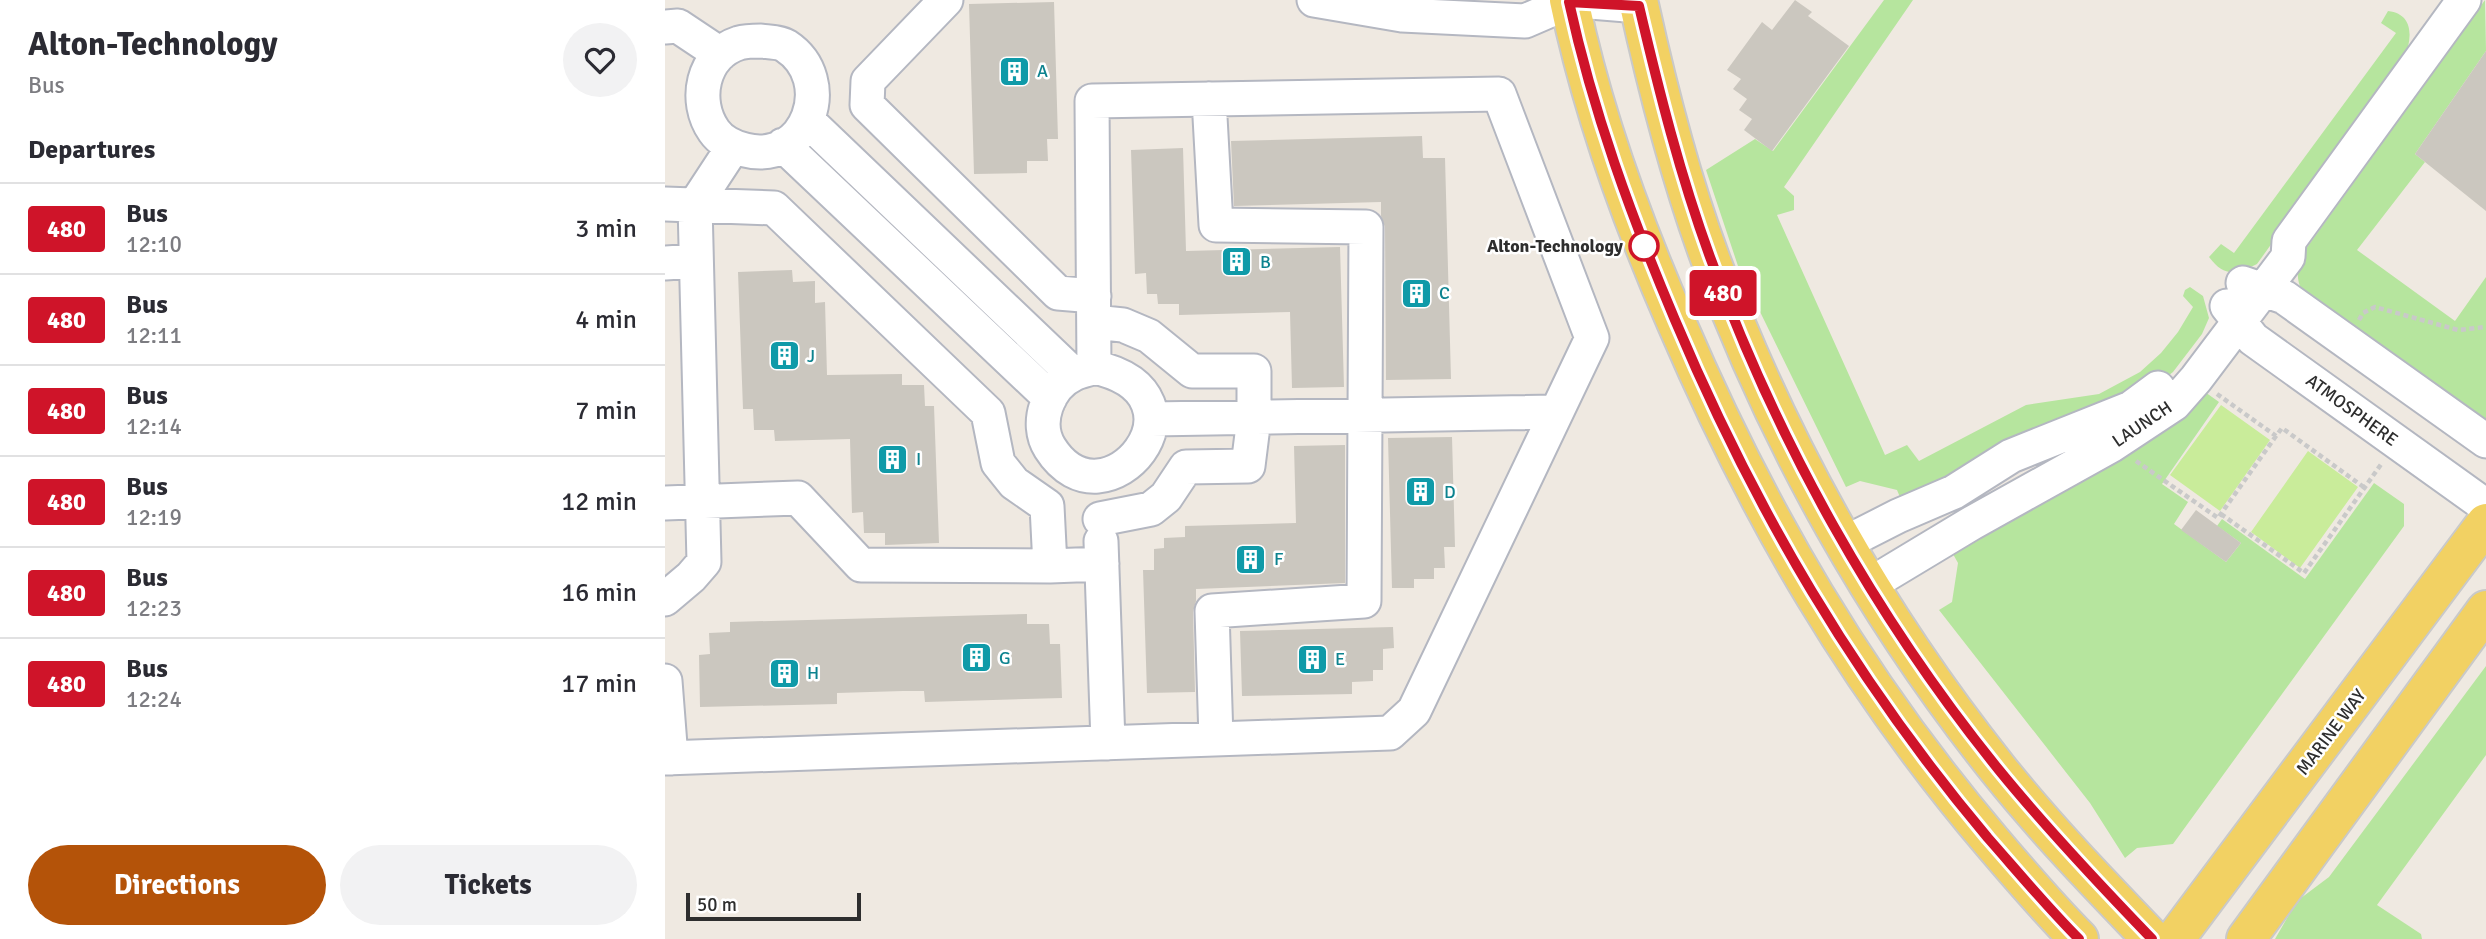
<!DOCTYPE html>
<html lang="en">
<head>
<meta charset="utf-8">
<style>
  :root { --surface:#fff; --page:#f2f2f3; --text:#2b2b33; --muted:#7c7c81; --line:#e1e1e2; --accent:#b45309 }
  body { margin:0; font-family:Signika,sans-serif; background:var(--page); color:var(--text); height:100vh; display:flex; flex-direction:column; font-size:26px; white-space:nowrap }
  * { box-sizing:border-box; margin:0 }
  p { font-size:23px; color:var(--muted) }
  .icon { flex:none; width:38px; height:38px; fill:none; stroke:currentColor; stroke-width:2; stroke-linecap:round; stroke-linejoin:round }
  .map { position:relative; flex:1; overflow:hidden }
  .panel { display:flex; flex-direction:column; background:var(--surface); width:665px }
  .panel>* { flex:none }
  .badge { padding:0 14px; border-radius:5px; font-size:24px; line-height:46px }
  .scale { position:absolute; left:21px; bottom:18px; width:175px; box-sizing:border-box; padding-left:7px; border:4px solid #2e2e2e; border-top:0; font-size:19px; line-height:24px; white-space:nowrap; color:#2e2e2e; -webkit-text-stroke:5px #fff; paint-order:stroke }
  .map>.badge { position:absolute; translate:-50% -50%; box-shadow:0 0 0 4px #fff }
  h2 { padding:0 28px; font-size:26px; line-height:63px }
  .round { display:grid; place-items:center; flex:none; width:74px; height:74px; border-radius:37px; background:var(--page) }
  .summary { display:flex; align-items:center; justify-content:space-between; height:119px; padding:0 28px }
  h1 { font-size:33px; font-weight:700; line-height:52px }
  .action { display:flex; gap:14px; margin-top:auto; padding:14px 28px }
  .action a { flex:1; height:80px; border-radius:42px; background:var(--accent); color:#fff; font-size:28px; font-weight:700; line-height:80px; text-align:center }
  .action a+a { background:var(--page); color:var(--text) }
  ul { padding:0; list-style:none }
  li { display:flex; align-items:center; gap:21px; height:91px; padding:0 28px; border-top:2px solid var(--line) }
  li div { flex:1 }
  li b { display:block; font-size:26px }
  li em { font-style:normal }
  li .badge { min-width:77px; font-weight:700; text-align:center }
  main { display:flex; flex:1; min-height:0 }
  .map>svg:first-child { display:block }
  .green { fill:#b6e59e }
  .pitch { fill:#c9ec9a }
  .building { fill:#cbc7bf }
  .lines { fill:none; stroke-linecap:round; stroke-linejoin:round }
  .minor-casing { stroke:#b4b7c1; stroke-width:37 }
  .major-casing { stroke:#c9c9c9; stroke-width:42 }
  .path { stroke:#c9c9c9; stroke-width:4.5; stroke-dasharray:5 3.5; stroke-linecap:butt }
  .minor { stroke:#fff; stroke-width:33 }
  .major { stroke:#f2d163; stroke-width:38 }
  .line-casing { stroke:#fff; stroke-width:16 }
  .line { stroke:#cf1429; stroke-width:10 }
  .stop-dot { fill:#fff; stroke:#cf1429; stroke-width:3.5 }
  .labels { text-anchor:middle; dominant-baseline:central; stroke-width:5; stroke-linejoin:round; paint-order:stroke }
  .culture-label { font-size:18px; fill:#0d838f; stroke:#fff; text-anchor:start }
  .stop-label { font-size:18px; font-weight:bold; fill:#2e2e2e; stroke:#fff; text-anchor:end }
  .street-label { font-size:18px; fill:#2e2e2e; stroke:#fff }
</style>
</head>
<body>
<main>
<section class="panel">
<div class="summary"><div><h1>Alton-Technology</h1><p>Bus</p></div><a class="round"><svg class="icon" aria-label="heart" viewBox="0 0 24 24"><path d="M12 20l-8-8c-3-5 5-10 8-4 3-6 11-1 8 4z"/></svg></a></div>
<h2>Departures</h2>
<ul>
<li><span class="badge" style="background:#cf1429;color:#fff">480</span><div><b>Bus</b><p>12:10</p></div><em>3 min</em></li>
<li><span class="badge" style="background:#cf1429;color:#fff">480</span><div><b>Bus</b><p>12:11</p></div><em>4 min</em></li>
<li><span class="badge" style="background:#cf1429;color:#fff">480</span><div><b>Bus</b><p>12:14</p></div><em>7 min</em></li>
<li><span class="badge" style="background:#cf1429;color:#fff">480</span><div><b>Bus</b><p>12:19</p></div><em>12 min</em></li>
<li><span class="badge" style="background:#cf1429;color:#fff">480</span><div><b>Bus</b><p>12:23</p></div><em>16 min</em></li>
<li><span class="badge" style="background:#cf1429;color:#fff">480</span><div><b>Bus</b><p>12:24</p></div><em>17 min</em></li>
</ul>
<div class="action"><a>Directions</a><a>Tickets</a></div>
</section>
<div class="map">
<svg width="1821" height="939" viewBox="0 0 1821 939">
  <rect width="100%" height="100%" fill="#efe9e1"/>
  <path class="green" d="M1219,0H1248L1119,187L1129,196V210L1112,215L1220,455L1242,445L1254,461L1361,405L1434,394L1475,372L1496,353L1513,332L1528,307L1518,296L1520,290L1525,287L1538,296L1544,318L1537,334L1508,372L1470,401L1283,481L1251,489L1237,502L1232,490L1195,481L1181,487L1074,269L1041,170L1090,139L1108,151Z
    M1820,0L1821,51L1750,154L1760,162L1692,250L1790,321L1821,277V419L1816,418L1639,295C1631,281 1632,272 1635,257Z
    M1723,11C1750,14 1747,40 1739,59L1592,264C1571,274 1560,278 1544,257L1556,244L1569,253L1731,33L1716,23Z
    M1540,392L1554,402L1497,484L1523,502L1509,524L1561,562L1576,543L1552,526L1557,519L1640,579L1709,483L1739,504V526L1508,844L1472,848L1460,858L1425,803L1274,610L1287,602L1293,563L1288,554Z
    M1821,666V755L1712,905L1756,934L1757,939H1610L1632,901L1664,877Z"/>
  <path class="pitch" d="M1556,405L1605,440L1555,511L1505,475Z
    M1643,451L1693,487L1635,568L1586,532Z"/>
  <path class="building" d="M1130,0L1147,12L1143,16L1184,46L1107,151L1079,130L1087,119L1074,110L1082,99L1068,89L1076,79L1062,70L1097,22L1107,30Z
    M389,2L393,139H382L383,161H362V173L309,174L304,4Z
    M1821,51V211L1750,154Z
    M757,136L758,158H780L786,379L721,380L720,227L716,216V202L569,206L566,141Z
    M518,148L521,251L675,247L679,387L627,388L625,312L514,315V304H493L492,294H482L481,273L470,274L466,150Z
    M127,270L128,282L150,281V303L160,302L162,375L237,374V385H259L260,406H269L274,543L220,545V533H199L198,512L187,513L185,439L110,441L109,430H89L88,409H78L73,272Z
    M787,437L790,547H779L780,568H769V579H749V588H727L723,438Z
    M680,445V583L531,589V601L528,612L530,692L482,693L478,570H489V549L499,548V538L520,537V526L631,523L629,446Z
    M1531,510L1576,543L1561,562L1516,530Z
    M362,614V624H384L385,644H395L397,698L260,702L259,691H238L172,693V704L35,707L34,655L45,654L44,633L65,632V622Z
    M728,627L729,648L718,649V670H708V681L687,682V694L577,696L575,631Z"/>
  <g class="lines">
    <defs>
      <path id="minor" d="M281,0L203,81L202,105L393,293L429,296
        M649,0L737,15L860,21L904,2
        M901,0L974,6
        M0,27L13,26L55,54
        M96,41C103,42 115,42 121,46C173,80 142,166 80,150C68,147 56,141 49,131C28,101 37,55 74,43C81,41 89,41 96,41Z
        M544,99L551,225L701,227L699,601L547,611L551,739
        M143,121L408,374
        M118,145L385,398
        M0,204L109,208L323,413L333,463L349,483L382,506L385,566
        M0,263L31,261
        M1578,283L1619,297L1821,441
        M1562,306L1588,339L1821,506
        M429,322L458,325L484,336L527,371H589V418L583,466L521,467L501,497L486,509L435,519
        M429,367C555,395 440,535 385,448C369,423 383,386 409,374C415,371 423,370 429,367Z
        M487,419L891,412
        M0,503L133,498L196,565L385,566L437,564
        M436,541L443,743
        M1180,543L1233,516L1289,492L1346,456L1466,408L1493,388
        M1204,585L1307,523L1447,445L1509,404L1531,379L1623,257L1624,241L1799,0
        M0,599L26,577L39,562L30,205L68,147
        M0,681L6,758
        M0,758L725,733L749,711L927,338L834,94L427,101L429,367"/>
      <path id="major" d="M904,0C927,112 966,219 1012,324C1094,515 1192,683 1327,842C1355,875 1383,908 1414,939
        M973,0C992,87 1014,174 1045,258C1113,442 1211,616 1333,769C1381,829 1434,884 1487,939
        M1510,939L1821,523
        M1581,939L1821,610"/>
    </defs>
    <use href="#minor" class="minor-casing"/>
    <use href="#major" class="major-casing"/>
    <path class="path" d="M1694,320L1698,313L1710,307L1793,330L1821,327
      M1552,394L1611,436L1617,428L1700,488
      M1471,461L1553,518L1611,436
      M1556,514L1639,573L1717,463"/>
    <use href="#minor" class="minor"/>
    <use href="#major" class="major"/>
  </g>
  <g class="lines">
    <defs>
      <path id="line" d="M1414,939C1382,907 1353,872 1323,838C1190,680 1090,510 1010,320C966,216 928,112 904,2L974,6C994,91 1015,175 1045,257C1112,441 1210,617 1334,770C1382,829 1434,884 1487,939"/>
    </defs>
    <use href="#line" class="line-casing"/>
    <use href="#line" class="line"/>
  </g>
  <defs>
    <symbol id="building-square" viewBox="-11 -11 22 22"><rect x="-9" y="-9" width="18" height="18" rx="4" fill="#0f9aa8" stroke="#fff"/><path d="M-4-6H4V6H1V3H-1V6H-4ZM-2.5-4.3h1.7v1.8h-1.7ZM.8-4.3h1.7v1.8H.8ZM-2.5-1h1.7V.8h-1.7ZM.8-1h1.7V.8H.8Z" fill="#fff"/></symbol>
  </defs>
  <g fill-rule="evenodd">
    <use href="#building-square" x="332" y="54" width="35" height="35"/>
    <use href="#building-square" x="554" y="244" width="35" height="35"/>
    <use href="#building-square" x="734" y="276" width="35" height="35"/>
    <use href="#building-square" x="102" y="338" width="35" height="35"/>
    <use href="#building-square" x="210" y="442" width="35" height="35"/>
    <use href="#building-square" x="738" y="474" width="35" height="35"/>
    <use href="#building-square" x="568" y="542" width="35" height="35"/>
    <use href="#building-square" x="294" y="640" width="35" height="35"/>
    <use href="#building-square" x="630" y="642" width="35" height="35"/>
    <use href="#building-square" x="102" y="656" width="35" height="35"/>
  </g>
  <circle class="stop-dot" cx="979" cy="246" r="14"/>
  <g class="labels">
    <g class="culture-label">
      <text x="372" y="71">A</text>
      <text x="595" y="262">B</text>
      <text x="774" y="293">C</text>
      <text x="142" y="356">J</text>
      <text x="251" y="459">I</text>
      <text x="779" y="492">D</text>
      <text x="609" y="559">F</text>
      <text x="334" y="658">G</text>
      <text x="670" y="659">E</text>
      <text x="142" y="673">H</text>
    </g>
    <g class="stop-label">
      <text x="958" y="246">Alton-Technology</text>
    </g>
    <g class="street-label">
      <text transform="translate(1687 410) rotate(36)">ATMOSPHERE</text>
      <text transform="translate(1477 424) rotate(-34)">LAUNCH</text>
      <text transform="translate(1666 732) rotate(-53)">MARINE WAY</text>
    </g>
  </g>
</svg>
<div class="scale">50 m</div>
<b class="badge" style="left:1058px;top:293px;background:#cf1429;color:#fff">480</b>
</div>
</main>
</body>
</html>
